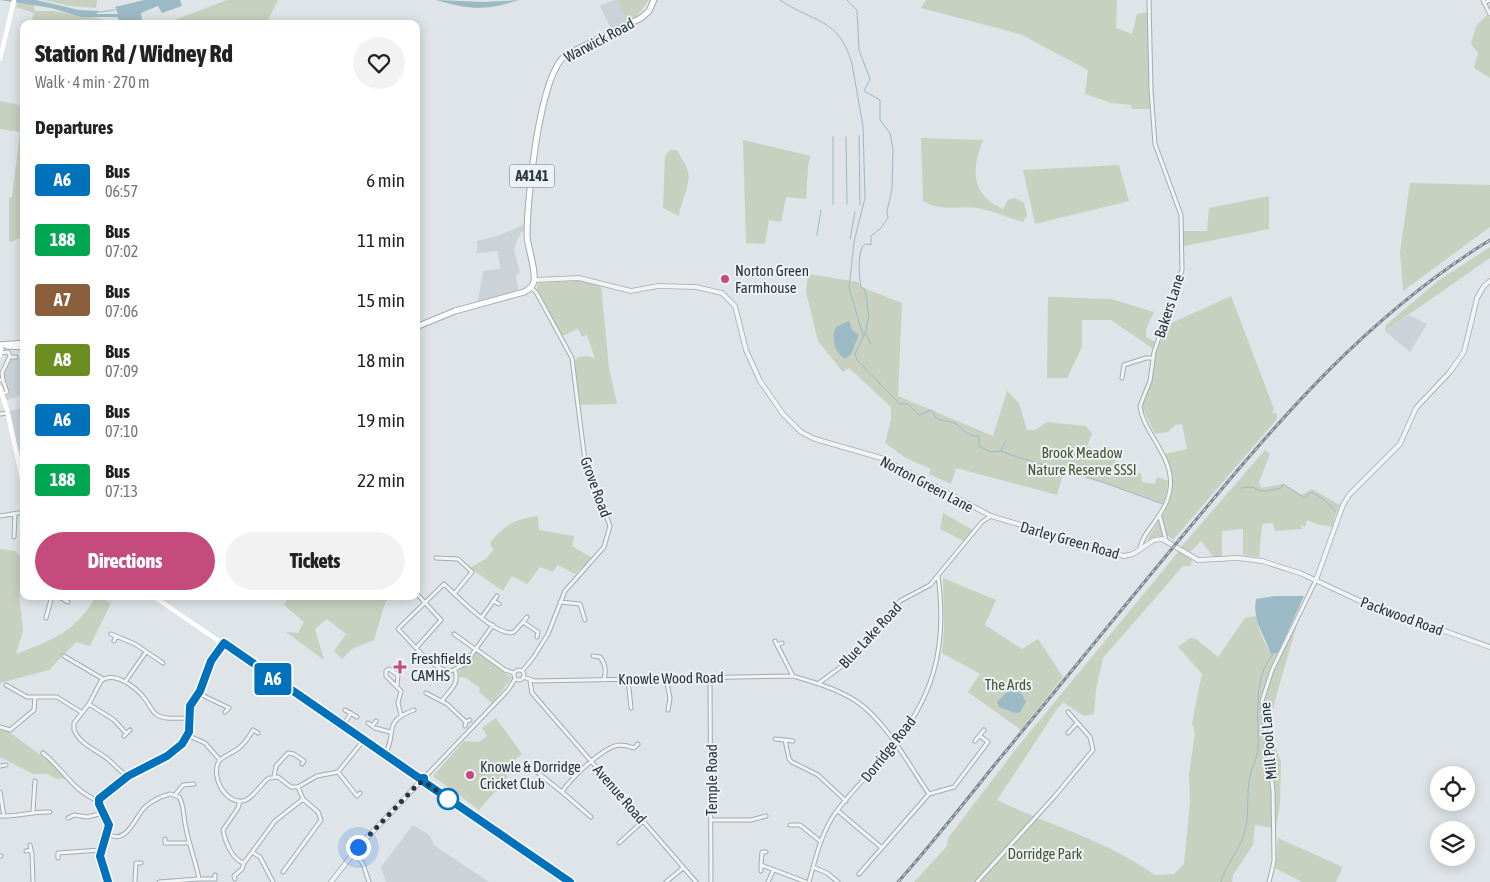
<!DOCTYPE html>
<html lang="en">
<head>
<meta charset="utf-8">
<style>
  :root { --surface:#fff; --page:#f2f2f2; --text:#222; --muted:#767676; --accent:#c44b7b }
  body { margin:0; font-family:"Asap Condensed",sans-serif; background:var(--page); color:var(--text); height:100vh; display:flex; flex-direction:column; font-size:19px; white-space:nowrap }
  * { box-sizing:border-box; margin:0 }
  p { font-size:16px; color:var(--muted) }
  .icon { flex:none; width:28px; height:28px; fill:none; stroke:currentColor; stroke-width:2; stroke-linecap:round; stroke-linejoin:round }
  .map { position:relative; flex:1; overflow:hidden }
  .details { position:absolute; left:20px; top:20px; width:400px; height:580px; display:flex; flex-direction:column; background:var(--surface); border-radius:10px; box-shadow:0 2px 12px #0003 }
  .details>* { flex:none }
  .badge { padding:0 10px; border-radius:4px; font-size:18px; line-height:32px }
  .buttons { position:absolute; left:1430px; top:766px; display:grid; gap:10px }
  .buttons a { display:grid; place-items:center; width:45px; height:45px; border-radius:50%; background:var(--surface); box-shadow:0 2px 12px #0003; font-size:25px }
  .you { position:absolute; width:25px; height:25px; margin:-12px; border:4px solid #fff; border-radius:50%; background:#1a73e8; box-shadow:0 0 0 8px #1a73e833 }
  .map>.badge { position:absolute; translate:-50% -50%; box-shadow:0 0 0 2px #fff }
  h2 { padding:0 15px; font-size:19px; line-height:45px }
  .round { display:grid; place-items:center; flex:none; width:52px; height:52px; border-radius:26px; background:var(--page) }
  .summary { display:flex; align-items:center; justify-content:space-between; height:85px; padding:0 15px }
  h1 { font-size:24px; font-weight:800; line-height:38px }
  .primary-button { display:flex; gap:10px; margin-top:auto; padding:10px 15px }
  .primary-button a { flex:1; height:58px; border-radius:30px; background:var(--accent); color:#fff; font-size:20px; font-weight:800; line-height:58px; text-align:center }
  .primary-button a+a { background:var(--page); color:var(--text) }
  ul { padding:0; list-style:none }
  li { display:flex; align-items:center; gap:15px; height:60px; padding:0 15px }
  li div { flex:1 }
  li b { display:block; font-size:19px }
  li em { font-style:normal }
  li .badge { min-width:55px; font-weight:700; text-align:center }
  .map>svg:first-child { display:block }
  .built { fill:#ccd3d8 }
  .green { fill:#c8d0c0 }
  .water { fill:#9bbac5 }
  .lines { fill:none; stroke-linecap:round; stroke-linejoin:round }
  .stream { stroke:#9bbac5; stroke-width:1 }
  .minor-casing { stroke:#a4acb0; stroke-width:5 }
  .tertiary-casing { stroke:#a4acb0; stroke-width:5.5 }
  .primary-casing { stroke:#9eabb2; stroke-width:7 }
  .minor { stroke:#f1f3f5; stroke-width:3 }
  .tertiary { stroke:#f1f3f5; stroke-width:4 }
  .secondary { stroke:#fff; stroke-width:4.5 }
  .primary { stroke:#fff; stroke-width:5 }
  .rail-casing { stroke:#79878f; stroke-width:3 }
  .rail { stroke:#edf2f4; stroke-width:1; stroke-dasharray:4; stroke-linecap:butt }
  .line-casing { stroke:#fff; stroke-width:11 }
  .line { stroke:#0072bc; stroke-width:8 }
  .walk { stroke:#28353c; stroke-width:5; stroke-dasharray:0 9 }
  .poi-dot { fill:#c44b7b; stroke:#edf2f4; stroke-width:2 }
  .stop-dot { fill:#fff; stroke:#0072bc; stroke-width:2.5 }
  .labels { text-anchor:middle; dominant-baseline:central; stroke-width:4; stroke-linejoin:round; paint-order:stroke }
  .shield { fill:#edf2f4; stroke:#636e73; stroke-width:1 }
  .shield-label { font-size:14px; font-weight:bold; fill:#28353c }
  .street-label { font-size:15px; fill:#28353c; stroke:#edf2f4 }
  .poi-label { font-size:15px; fill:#28353c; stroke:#edf2f4; text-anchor:start }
  .park-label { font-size:15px; fill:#455737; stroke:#edf2f4 }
</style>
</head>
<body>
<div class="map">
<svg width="1490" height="882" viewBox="0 0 1490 882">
  <rect width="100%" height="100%" fill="#dee4e7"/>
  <path class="built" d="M614,0H617L627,21L611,29L600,6Z
    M524,225L525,230L521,232L514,249L520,273L516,275L518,290L478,301L483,271L500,269L498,251L477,253V241L497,236Z
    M1409,315L1427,324L1410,352L1385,331Z
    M10,358H20V373H24V394L7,400L5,396L9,393L4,374Z
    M24,407V449L18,450L10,411Z
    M413,825L429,835L435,846L489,882H386L381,867Z"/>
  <path class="green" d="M44,0H97L96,8L70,6Z
    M227,0H278L266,24H164Z
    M617,0H649L637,16L627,21Z
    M926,0H1117L1116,28L1132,34L1137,14L1148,12L1150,109H1132L1131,105L1112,103L1085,94L1088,70L1020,34L921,8Z
    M17,3L33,4L35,11H53L97,18L104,20L105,24H31L34,13L16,7Z
    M1488,14L1490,19V78L1474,68L1478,53L1471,44L1476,26Z
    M0,101L24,106V236L11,242L9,241V198L12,197L20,132L0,129Z
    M921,138L983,140C972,169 970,194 1003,209L1008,200L1015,198L1024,203L1027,215L1023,222C1008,218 994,211 978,208C959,205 940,212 923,201Z
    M743,140L811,156L808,165L806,199L786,197L781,222L769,220L765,244L746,243Z
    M670,150H677C680,157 687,165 688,172C691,187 680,202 679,216L663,208L665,156Z
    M1119,165L1129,201L1035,224L1023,170Z
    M1410,183L1490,185V227L1403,291L1400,252Z
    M1269,196V229L1184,246V231H1207L1209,208Z
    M1490,247V258L1385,331L1386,325L1439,280Z
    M808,274L858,282L861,287L902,303L898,396L993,436L1007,391L1019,403L1027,430H1035L1047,422L1086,426L1092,434L1087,446L1141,474L1142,482L1155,484L1157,477L1168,481L1164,504L1102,482L1064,471L1057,495L956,468L951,484L929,474L931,469L906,458L885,443L891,420V407L849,368L843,372L818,341L806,292Z
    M578,280L601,286L609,368L617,404L578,405L575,361L578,357L588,356L595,359L587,335L582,337L578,329L562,336L537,288L538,283Z
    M1231,296L1274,409L1272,412L1277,414V419L1173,540L1168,536H1157L1147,541C1151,531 1158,524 1163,515C1174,495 1170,474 1165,454L1187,449L1182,424L1175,425L1168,432L1155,434L1143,409V400L1152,379L1155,356L1167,325Z
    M1048,297L1111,299L1154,312L1146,329V337L1155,342L1152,348L1111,320H1082V347L1067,378H1047Z
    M1265,450L1270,454L1259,482L1261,488L1282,484L1302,495L1312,489L1340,505L1334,519V527L1320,525L1307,520L1305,527L1300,525L1302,529L1275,531L1273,523L1262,524L1259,557L1243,555V529L1222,531V556L1214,558L1201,541L1190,552L1181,547Z
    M943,513L973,530L964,541L940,529Z
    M538,516L539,530L574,536L572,546L592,558L575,574L558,565L553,572L540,567L527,584L512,576L503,591L470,568L487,558L493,550L490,543C504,525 515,519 538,516Z
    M0,549L15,551L24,559V581L19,592L23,631L16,654C52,640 76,632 96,596L111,603L90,646L76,642L49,670L0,683Z
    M1179,551L1192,560L1190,566H1183L1103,658L1096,690L1094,714L1084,716L1063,702L1057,709L997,800C1049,825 1108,841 1155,875L1174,874L1184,864L1190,802L1189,774L1195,733L1192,723L1202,674L1178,647L1190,638L1196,639L1218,657L1245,618L1256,616L1260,633L1271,654L1278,653L1261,698L1272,791L1273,828L1255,825L1253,845L1233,875L1232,882H914L947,846L948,838L1016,749Z
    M943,578L996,600L985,625L1022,649L1038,639L1063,677L1021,730L968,692L980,674L942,653L944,630Z
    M290,596H391L385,603L374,640L352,649L342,659L334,651L346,634L327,619L315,629L324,660L286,632L298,633L304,622L284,605Z
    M1297,624L1277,693L1268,732L1264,701L1273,671Z
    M477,652L512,678L492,703L479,692L480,688L466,678L459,677V671Z
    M496,718L522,754L503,769L508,777L479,810L433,776L464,741L479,742L487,736L482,728Z
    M0,730L9,732L54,765L65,778L56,779L48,774H33L0,757Z
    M1268,732L1281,761L1280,803L1276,829L1275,791Z
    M1278,838L1343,867L1336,882H1302L1275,868Z"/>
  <path class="water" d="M0,0H36L79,10L100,11L96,14H118L115,7L144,0H180L182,6L162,13L158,6L141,13L142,21L122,24L117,17H82L51,8Z
    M436,0L484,2L519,0C485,11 470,10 436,0Z
    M849,321L852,330L859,335L851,354L845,359C834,352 831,339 836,327Z
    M1275,596H1304L1278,653L1271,654C1264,634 1252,621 1256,599Z
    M1012,687L1022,694L1026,702L1020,712L1015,713L999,707L997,702Z"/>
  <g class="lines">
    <path class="stream" d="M780,0C813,23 839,17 852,64L863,126L865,198L854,242L849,288L863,335
      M847,0L857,10L859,50L870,79L864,91L880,100V120L890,133L893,150L892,189L887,211L888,218L881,228L871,236V245L865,244C857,249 859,277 861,287L865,289L869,316L865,333L855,354L857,360L900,404H908L919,415L931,410L934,412L935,417C942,422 946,420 954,423C964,428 966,437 979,436V446L991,452L1001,451
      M100,12L115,10
      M859,136L860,205
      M833,137V204
      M846,137L847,204
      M817,235L821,210
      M850,239L855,212
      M866,334L871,344
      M1006,441L1001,451L1011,455L1102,482L1163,504
      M1241,488L1253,487C1262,494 1270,490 1281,488L1283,484L1305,498L1310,492C1319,495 1329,503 1335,511
      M1221,882C1226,864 1239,851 1244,834C1250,815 1246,795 1250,776C1252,766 1258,758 1258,747C1259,716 1252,679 1273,654"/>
    <defs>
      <path id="minor" d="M1483,0L1490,14
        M1484,3L1490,0
        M1,353L8,352L10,356L2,373L3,380
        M10,357H16
        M1122,378L1124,365L1146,358H1153
        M0,380H3L7,392L2,394
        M0,414L8,413
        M0,516L24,512
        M1160,517L1166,540
        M14,537L15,514
        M1140,548C1143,530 1166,516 1170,489C1175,457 1143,433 1140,406L1150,381L1154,352L1182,270L1181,215L1155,144L1151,90L1149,0
        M436,558L458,559L472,572L454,594
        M416,593L441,620L417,647
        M58,596L68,602
        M493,601L499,604
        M560,602L580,604L585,620
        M482,617L497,596
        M46,618L52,596
        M523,622L527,617
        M493,625L465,664L451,671C432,671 411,641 398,629L444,584C456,595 498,639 514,632L523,622L538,632L537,637
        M111,634L135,644L163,663
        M454,634L475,649
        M114,641L116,636
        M775,641L793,676
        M777,645L782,643
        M476,649L505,670L514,673
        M64,656L103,679
        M593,656L600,657C606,664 606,671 604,680
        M514 675a5 5 0 1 1 10 0a5 5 0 1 1-10 0Z
        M522,671L533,658L548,634L565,591L604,547L610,526L585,461L572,358L536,292L531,288
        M523,677L535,681L793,676C817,683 845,691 864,707C891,730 909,765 929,794
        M710,677L711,882
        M666,678L670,698L668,710
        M628,679L631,708
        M530,681L532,693L696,882
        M125,682L146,652
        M819,683L853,658L900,601L930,585L982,522L991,516
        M6,685L27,697H57L81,712
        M397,685L398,675L389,669L386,671V676L401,691L398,703L401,715
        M200,691L204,696L229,708L225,712
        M426,693L447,704L466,722
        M442,701C449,690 460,685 455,670
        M89,704L114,720L126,733
        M345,710L357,717
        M368,723L375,728L390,732
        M343,726L351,713
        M372,726L376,721
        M465,726L466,722L470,720
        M0,727L10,730L34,710L35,697
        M258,733L253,730C249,737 245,743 239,748C234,752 222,757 219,761C210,777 226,804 243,801C253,799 261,783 269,778L278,777L291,787H298L317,776L338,772L363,741
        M1068,733L1077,723
        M187,735L205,743L220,760
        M124,736L130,730
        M775,739L785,740L789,759L792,762L818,775L846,801
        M785,740L793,741
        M975,741L984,730
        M43,753C65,771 71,789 98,801
        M385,754C398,733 381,722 414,710
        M528,765L562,792
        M0,766L6,765
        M338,772L357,796L360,793
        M128,776C120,772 116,766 110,761C98,750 81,746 74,730V723L89,704L101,681C114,670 137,688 145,699C149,704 151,711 157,715C165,720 178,718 188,718
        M274,777L276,766L288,753L294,754L304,761L302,764
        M424,778L508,690L515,679
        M0,792L4,816
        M929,794L954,787L988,742L980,736
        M175,795L183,785L194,784
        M240,801L238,808L223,830C225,841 232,860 244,863
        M33,811L35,781
        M838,811L882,848
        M0,816C17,817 33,811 50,812
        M591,817L562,792C570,779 603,747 619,745C624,745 629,746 634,748L638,744
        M68,818L74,815L87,817L104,813
        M711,820H751L766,816
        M790,825H800L820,841
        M108,834C127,846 136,815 145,807C152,801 162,796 170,794L179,797C183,803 183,809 184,816C186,838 195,857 199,879L159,882
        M165,839V843H188
        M619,843L643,821
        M30,845L32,854L33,882
        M26,851L31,850
        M252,852L260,857L273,882
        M354,852L363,864L369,882
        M766,852H762L761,865L806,882
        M0,856H1
        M58,858V853L101,850
        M813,867L827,873L838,882
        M761,871V865
        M283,872L321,820L318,812L303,799
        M859,874L929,794
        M199,879H215V875
        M235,879L234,876L242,869L244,863L275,821L303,799L298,787
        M108,882L100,856L109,825L99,804V799L128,776L167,756L182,744L189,732L190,706L200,691L211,661L224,643
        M135,882L136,863H141
        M666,882L683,868
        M768,882L773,871
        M809,882C815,860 820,838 832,818C846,796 867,777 884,757C933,701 948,650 938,576
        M977,882L1055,796L1093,750L1090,737L1068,712
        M1269,882L1274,861L1273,791L1262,701L1272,670L1316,580"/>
      <path id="tertiary" d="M534,280L579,278L631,291L658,286L696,287L722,293L735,306L746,350L760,381L783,414L801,432L815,439L881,458L991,516L1124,556L1133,554L1154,540L1162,539L1198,560L1238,558L1262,561L1300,573L1360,601L1490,647
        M1316,580L1343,505L1349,495L1400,444L1416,408L1450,372L1464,352L1477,298L1484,286L1490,281
        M331,882L360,845L419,783"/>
      <path id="primary" d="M416,327L455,311L524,292C528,290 533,287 534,281C536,269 528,249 527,236C527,201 539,74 566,55L641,18L649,11L654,0
        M0,345L24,343
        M7,346L24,347"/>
    </defs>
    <use href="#minor" class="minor-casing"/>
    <use href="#tertiary" class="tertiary-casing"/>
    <use href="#primary" class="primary-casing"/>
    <use href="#minor" class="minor"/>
    <use href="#tertiary" class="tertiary"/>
    <path class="secondary" d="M0,59L14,0
      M0,355L1,345
      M0,388L7,410L24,487
      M153,596L419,778H424V782L570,882"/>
    <use href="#primary" class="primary"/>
    <defs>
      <path id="rail" d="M898,882C932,844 964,803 996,763C1063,682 1128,601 1195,521C1285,413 1369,315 1490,240"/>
    </defs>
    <use href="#rail" class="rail-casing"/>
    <use href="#rail" class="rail"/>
  </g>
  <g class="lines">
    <defs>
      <path id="line" d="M108,882L100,856L109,825L99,804V799L128,776L167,756L182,744L189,732L190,706L200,691L211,661L224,643L419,778H424V782L570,882"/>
    </defs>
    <use href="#line" class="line-casing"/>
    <use href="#line" class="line"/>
    <path class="walk" d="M358,847L419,783L424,782L450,800L448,799"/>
  </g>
  <g class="poi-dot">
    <circle cx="725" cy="279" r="5"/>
    <path d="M397.5 659.5h5v5h5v5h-5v5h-5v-5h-5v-5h5z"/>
    <circle cx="470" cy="775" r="5"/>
  </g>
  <circle class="stop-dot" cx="448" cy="799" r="10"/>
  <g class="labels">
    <rect class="shield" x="509.5" y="164.5" width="45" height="23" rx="4"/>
    <g class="shield-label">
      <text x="532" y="176">A4141</text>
    </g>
    <g class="street-label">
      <text transform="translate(599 40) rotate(-28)">Warwick Road</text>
      <text transform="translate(1169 306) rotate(-72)">Bakers Lane</text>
      <text transform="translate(927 484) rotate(28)">Norton Green Lane</text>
      <text transform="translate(596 487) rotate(70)">Grove Road</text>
      <text transform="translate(1070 540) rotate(16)">Darley Green Road</text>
      <text transform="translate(1402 616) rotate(20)">Packwood Road</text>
      <text transform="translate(870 635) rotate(-47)">Blue Lake Road</text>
      <text transform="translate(671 678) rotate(-1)">Knowle Wood Road</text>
      <text transform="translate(1268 741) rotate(-95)">Mill Pool Lane</text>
      <text transform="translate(888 749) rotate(-52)">Dorridge Road</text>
      <text transform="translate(711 780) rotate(-90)">Temple Road</text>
      <text transform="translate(620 794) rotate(49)">Avenue Road</text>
    </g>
    <g class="poi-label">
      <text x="735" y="270">Norton Green<tspan x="735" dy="17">Farmhouse</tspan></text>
      <text x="411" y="658">Freshfields<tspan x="411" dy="17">CAMHS</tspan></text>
      <text x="480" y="766">Knowle &amp; Dorridge<tspan x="480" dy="17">Cricket Club</tspan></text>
    </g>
    <g class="park-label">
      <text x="1082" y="452">Brook Meadow<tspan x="1082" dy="17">Nature Reserve SSSI</tspan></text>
      <text x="1008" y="684">The Ards</text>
      <text x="1045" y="853">Dorridge Park</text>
    </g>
  </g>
</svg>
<div class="buttons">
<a><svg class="icon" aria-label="locate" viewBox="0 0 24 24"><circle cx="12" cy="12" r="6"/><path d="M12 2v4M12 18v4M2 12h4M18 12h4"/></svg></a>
<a><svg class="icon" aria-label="layers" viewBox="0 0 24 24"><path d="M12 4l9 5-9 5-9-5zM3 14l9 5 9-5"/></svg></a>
</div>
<div class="you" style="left:358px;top:847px"></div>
<b class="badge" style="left:273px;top:679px;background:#0072bc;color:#fff">A6</b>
<section class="details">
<div class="summary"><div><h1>Station Rd / Widney Rd</h1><p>Walk · 4 min · 270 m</p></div><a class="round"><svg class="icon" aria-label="heart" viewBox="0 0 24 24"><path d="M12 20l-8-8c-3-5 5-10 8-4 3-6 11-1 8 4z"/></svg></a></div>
<h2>Departures</h2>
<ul>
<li><span class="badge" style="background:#0072bc;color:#fff">A6</span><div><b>Bus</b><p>06:57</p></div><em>6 min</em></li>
<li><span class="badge" style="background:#00a651;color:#fff">188</span><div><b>Bus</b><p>07:02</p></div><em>11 min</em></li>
<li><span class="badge" style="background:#8b5e3c;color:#fff">A7</span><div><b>Bus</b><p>07:06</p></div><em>15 min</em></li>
<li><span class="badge" style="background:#6b8e23;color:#fff">A8</span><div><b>Bus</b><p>07:09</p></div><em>18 min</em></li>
<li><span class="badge" style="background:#0072bc;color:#fff">A6</span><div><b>Bus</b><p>07:10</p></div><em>19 min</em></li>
<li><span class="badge" style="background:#00a651;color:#fff">188</span><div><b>Bus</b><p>07:13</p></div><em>22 min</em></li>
</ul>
<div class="primary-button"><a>Directions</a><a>Tickets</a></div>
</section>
</div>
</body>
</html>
